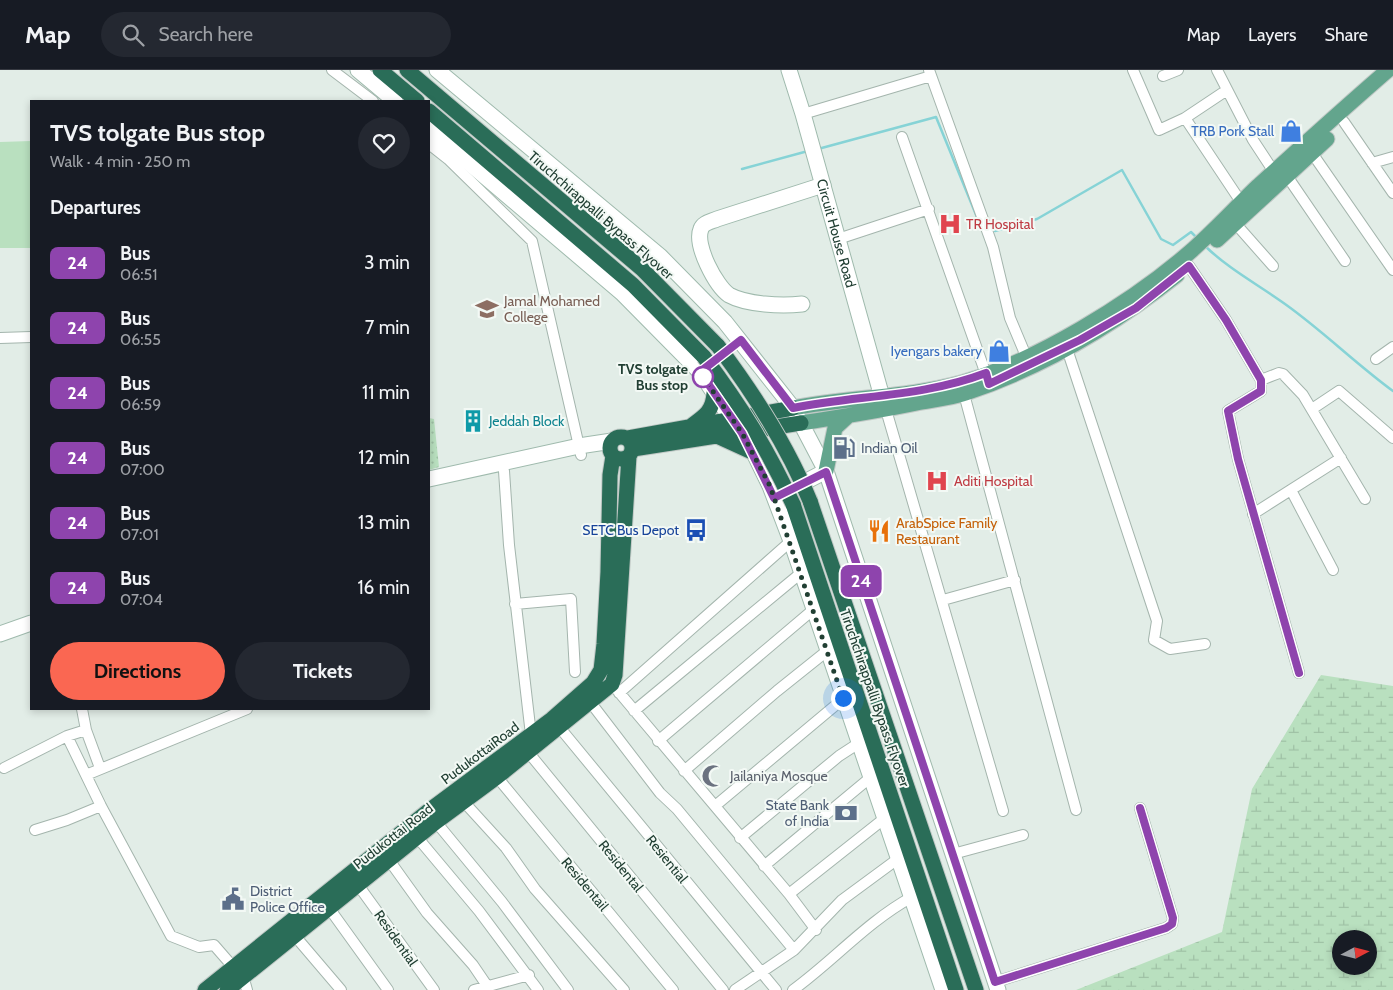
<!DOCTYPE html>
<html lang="en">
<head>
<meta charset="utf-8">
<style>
  :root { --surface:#171b24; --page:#242831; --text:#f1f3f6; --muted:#9ea1a6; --line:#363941; --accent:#fa6752 }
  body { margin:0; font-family:Cabin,sans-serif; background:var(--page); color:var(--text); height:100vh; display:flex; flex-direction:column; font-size:19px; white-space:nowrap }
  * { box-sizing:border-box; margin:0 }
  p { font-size:16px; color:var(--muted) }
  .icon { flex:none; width:28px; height:28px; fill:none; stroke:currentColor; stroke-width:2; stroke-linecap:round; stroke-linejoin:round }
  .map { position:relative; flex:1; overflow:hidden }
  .sheet { position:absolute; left:30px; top:30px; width:400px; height:610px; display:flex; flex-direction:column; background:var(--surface); border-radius:0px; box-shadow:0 2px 8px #0003 }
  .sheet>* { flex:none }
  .badge { padding:0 10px; border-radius:8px; font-size:18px; line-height:32px }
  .needle { width:32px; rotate:83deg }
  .buttons { position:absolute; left:1332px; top:860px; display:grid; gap:10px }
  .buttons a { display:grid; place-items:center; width:45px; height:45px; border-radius:50%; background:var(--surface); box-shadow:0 2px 8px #0003; font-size:25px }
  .you { position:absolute; width:25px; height:25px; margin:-12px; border:4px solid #fff; border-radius:50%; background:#1a73e8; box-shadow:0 0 0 8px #1a73e833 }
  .map>.badge { position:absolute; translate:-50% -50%; box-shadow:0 0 0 2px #fff }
  h2 { padding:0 20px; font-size:19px; line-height:45px }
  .round { display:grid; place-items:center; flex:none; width:52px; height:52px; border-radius:26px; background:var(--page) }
  .overview { display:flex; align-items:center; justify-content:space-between; height:85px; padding:0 20px }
  h1 { font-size:24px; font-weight:700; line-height:38px }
  .cta { display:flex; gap:10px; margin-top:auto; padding:10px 20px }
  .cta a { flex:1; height:58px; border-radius:30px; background:var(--accent); color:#111; font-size:20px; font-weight:700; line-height:58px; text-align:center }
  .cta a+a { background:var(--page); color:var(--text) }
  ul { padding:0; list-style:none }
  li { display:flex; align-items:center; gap:15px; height:65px; padding:0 20px }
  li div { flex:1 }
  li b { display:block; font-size:19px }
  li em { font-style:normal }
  li .badge { min-width:55px; font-weight:700; text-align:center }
  header { display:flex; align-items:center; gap:30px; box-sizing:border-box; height:70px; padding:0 25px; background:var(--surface); border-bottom:1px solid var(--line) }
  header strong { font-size:24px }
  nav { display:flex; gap:28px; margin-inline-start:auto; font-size:18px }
  .search { width:350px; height:45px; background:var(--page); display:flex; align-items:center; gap:12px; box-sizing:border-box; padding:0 18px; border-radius:28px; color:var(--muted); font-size:19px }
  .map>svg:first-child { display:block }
  .green { fill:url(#green-dots) }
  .wetland { fill:url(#wetland-marsh); fill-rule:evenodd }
  .pitch { fill:#b9e0bf }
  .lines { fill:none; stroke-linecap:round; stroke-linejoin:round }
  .stream { stroke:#86d3d6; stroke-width:2.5 }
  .street-casing { stroke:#a4b5ad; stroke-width:12 }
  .secondary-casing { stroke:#9fbaad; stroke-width:17 }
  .primary-casing { stroke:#c1c9c6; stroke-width:17 }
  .highway-casing { stroke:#c1c9c6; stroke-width:17 }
  .street { stroke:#fff; stroke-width:10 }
  .secondary { stroke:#fff; stroke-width:15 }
  .primary { stroke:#63a58d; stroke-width:15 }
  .highway { stroke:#2a6d58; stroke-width:15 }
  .highway-bridge-casing { stroke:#c1c9c6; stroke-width:17; stroke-linecap:butt }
  .highway-bridge { stroke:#2a6d58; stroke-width:15 }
  .line-casing { stroke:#fff; stroke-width:11 }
  .line { stroke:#8e44ad; stroke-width:8 }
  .walk { stroke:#213f33; stroke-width:5; stroke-dasharray:0 9 }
  .stop-dot { fill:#fff; stroke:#8e44ad; stroke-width:2.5 }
  .labels { text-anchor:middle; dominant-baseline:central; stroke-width:4; stroke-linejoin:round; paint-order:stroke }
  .shop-label { font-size:14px; fill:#366cbe; stroke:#f3f9f5; text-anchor:end }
  .street-label { font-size:14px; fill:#213f33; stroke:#f3f9f5 }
  .health-label { font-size:14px; fill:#be3a42; stroke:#f3f9f5; text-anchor:start }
  .education-label { font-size:14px; fill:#785e54; stroke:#f3f9f5; text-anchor:start }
  .stop-label { font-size:14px; font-weight:bold; fill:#213f33; stroke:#f3f9f5; text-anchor:end }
  .culture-label { font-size:14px; fill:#0d838f; stroke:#f3f9f5; text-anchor:start }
  .service-label { font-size:14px; fill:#4e5e75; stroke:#f3f9f5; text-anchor:start }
  .food-label { font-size:14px; fill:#c56008; stroke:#f3f9f5; text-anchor:start }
  .transit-label { font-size:14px; fill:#164399; stroke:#f3f9f5; text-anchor:end }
  .worship-label { font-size:14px; fill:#5b616d; stroke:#f3f9f5; text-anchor:start }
</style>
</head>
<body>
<header>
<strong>Map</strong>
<div class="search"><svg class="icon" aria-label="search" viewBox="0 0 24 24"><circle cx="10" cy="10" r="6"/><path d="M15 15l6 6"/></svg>Search here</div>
<nav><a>Map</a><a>Layers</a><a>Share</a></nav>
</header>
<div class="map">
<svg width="1393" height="920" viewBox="0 0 1393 920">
  <defs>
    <pattern id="green-dots" width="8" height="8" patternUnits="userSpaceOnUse" patternTransform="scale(1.25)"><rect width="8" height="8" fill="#b9e0bf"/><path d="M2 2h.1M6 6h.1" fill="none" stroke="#9fc1a5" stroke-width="1.8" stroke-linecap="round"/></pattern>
    <pattern id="wetland-marsh" width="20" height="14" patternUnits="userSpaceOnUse" patternTransform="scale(1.25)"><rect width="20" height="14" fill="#b9e0bf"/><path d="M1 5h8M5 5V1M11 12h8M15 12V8" fill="none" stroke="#9fc1a5"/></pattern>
  </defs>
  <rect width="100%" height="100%" fill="#e2ede7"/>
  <path class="green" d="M429,348L434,349L439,397L429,400Z"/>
  <path class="wetland" d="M1321,605L1393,616V920H1076L1222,862L1252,719ZM1341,869H1369V896H1341Z"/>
  <path class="pitch" d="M31,71V178H0V72Z"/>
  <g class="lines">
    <path class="stream" d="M818,79L936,47L981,157
      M742,99L808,81
      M995,161L1037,149L1122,100L1161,169L1173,175L1191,162L1197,168
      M1205,176C1230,200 1257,214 1285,234C1323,261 1356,294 1393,321"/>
    <defs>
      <path id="street" d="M332,0L373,31
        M929,0L993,177L1010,248L1026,286
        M1133,0L1159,60L1185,48L1241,132
        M1217,0L1253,70L1274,102
        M1163,6L1178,0
        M803,44L931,6
        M1185,48L1227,20
        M1344,52L1393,123
        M902,67L988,310
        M429,74L448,89L532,171L581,385
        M1312,83L1393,200
        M1372,93L1393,87
        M1287,106L1345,191
        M1235,153L1273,196
        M838,169L929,139
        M1189,196L1226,250L1261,310L1279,303L1283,304L1303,325L1365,429
        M0,268L31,267
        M1067,279L1157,551L1154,570L1170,579L1205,574
        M1376,289L1393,277
        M1261,310V321L1228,341L1238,389L1299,603
        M964,324L1076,740
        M884,333L1003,741
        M1312,339L1339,321L1393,368
        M504,401L509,475L531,665
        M1291,420L1333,500
        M1253,444L1341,388
        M943,530L1015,510
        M515,534L571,529L575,602
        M612,614L789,824L885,748
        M619,623L791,471
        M591,633L660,723L677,739L794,880
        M82,639L86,660L100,698
        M634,641L801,503
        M560,658L776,920
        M67,666L101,736L171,866L199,877L214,875L234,898
        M658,671L814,539
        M524,677L723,920
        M4,698L67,666L86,660
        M684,701L777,621L827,581
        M86,705L247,639
        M497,707L673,920
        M464,732L506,778L535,819L624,920
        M715,736L843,629
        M436,752L502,832L568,920
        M35,760L67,750L101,736
        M417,767L479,841L538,920
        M740,768L839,686L859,673
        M953,784L1023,765
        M389,790L427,843L473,895L490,920
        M764,796L871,707
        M358,815L434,920
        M789,824L816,860
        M329,838L388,920
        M295,866L341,920
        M242,902L247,920
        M995,912L1166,858L1172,854L1173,848L1140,738
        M474,920L529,905
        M735,920L794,880L842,830L899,788
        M793,920C833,891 868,851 912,827"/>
      <g id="secondary">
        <path d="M358,0L395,31"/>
        <path d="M437,0L660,186L725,252L793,338L826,401L998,920"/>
        <path id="s1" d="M789,0L803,44L882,327"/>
        <path d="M429,59L622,223L700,302L754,383L770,416L791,471L943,920"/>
        <path d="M802,234C782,236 747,235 729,225C716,216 694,175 701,159C703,153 710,152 717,149L823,115"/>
        <path d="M429,409L579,376L612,371"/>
        <path d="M776,427L826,401"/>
        <path d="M0,564L31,553"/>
      </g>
      <path id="primary" d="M1217,170L1327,69
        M793,338C848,327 906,328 961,313C1036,291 1131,233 1190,182C1214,161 1235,138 1258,116C1301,77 1344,38 1388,0
        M801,353C840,347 879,341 917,333C933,330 951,328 966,323C1043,297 1114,255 1177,205
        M826,401L835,358L847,347"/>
      <path id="highway" d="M380,0L417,31
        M407,0L642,199L718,276
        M429,41L633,215L704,287
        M691,356C705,346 713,341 714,323
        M610 378a11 11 0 1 1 22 0a11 11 0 1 1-22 0Z
        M719,367L754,383
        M628,368L793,338
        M633,379L801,353
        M810,431L976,920
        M793,434L956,920
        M205,920L427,742L552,649L593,613L601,600L604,574L608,502L610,405L613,386
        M227,920L436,752L497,707L612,614L615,605L629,386"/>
    </defs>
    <use href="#street" class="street-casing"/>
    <use href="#secondary" class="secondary-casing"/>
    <use href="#primary" class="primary-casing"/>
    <use href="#highway" class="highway-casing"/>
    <use href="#street" class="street"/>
    <use href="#secondary" class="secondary"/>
    <use href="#primary" class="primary"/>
    <use href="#highway" class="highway"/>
    <defs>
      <path id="highway-bridge" d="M718,276C755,325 787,375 810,431
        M704,287C741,336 767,378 793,434"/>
    </defs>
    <use href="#highway-bridge" class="highway-bridge-casing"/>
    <use href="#highway-bridge" class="highway-bridge"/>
  </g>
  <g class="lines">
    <defs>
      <path id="line" d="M1140,738L1173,848L1172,854L1166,858L995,912L826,402L774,428L742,363L700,302L741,270L793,338C858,325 923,327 986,303L989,314L1080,270L1136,238L1189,196L1226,250L1261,310V321L1228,341L1238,389L1299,603"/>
    </defs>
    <use href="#line" class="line-casing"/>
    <use href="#line" class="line"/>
    <path class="walk" d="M703,307L742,363L770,416L843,628"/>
  </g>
  <defs>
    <symbol id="shop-bare" viewBox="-9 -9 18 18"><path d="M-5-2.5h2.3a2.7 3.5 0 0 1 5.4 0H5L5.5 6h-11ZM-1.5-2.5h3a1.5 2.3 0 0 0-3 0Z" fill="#3f7fe0" stroke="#f3f9f5" stroke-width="2.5" paint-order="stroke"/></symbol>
    <symbol id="hospital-bare" viewBox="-9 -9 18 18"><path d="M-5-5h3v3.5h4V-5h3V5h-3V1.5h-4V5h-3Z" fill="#e0444e" stroke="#f3f9f5" stroke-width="2.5" paint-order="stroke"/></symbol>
    <symbol id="university-bare" viewBox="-9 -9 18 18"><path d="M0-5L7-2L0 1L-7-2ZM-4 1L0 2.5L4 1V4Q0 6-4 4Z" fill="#8d6e63" stroke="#f3f9f5" stroke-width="2.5" paint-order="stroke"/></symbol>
    <symbol id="building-bare" viewBox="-9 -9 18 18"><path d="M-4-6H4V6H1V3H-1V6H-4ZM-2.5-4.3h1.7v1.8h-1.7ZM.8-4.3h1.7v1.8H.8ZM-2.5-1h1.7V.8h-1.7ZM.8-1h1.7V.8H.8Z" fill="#0f9aa8" stroke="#f3f9f5" stroke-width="2.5" paint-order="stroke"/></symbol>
    <symbol id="fuel-bare" viewBox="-9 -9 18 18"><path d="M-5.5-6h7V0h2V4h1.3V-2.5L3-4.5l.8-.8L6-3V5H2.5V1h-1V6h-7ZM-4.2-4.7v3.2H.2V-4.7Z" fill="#5c6f8a" stroke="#f3f9f5" stroke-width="2.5" paint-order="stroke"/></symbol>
    <symbol id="bus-bare" viewBox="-9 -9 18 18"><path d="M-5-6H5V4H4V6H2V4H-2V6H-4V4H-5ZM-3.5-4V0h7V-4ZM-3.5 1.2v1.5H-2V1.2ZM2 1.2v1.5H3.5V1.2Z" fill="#1a4fb4" stroke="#f3f9f5" stroke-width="2.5" paint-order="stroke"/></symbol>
    <symbol id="restaurant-bare" viewBox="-9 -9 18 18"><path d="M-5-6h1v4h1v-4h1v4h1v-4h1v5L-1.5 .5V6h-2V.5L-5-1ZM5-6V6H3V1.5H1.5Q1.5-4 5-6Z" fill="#e8710a" stroke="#f3f9f5" stroke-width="2.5" paint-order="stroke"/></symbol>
    <symbol id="mosque-bare" viewBox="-9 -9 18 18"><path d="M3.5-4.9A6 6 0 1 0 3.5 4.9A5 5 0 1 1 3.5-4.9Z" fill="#6b7280" stroke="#f3f9f5" stroke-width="2.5" paint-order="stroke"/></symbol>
    <symbol id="bank-bare" viewBox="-9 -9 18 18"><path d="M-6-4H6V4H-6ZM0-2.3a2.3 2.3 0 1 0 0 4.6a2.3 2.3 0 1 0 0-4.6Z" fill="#5c6f8a" stroke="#f3f9f5" stroke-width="2.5" paint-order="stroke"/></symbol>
    <symbol id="civic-bare" viewBox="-9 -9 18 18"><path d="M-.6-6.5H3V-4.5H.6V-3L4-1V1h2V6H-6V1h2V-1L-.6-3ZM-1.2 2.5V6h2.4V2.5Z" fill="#5c6f8a" stroke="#f3f9f5" stroke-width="2.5" paint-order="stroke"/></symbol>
  </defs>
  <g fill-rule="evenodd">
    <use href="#shop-bare" x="1275" y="45" width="32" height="32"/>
    <use href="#hospital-bare" x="934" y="138" width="32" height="32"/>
    <use href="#university-bare" x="471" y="223" width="32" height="32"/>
    <use href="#shop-bare" x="983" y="265" width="32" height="32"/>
    <use href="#building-bare" x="457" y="335" width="32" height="32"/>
    <use href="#fuel-bare" x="828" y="362" width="32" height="32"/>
    <use href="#hospital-bare" x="921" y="395" width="32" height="32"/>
    <use href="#bus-bare" x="680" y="444" width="32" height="32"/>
    <use href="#restaurant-bare" x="863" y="445" width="32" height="32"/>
    <use href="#mosque-bare" x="697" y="690" width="32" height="32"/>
    <use href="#bank-bare" x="830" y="727" width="32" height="32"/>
    <use href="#civic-bare" x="217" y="813" width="32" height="32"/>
  </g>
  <circle class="stop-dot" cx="703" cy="307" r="10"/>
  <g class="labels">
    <g class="shop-label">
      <text x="1274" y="61">TRB Pork Stall</text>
      <text x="982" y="281">Iyengars bakery</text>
    </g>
    <g class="street-label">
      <text transform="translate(601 145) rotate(41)">Tiruchchirappalli Bypass Flyover</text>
      <text stroke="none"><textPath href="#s1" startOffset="170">Circuit House Road</textPath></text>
      <text transform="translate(875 628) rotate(71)">Tiruchchirappalli Bypass Flyover</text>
      <text transform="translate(480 683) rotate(-37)">PudukottaiRoad</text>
      <text transform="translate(393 766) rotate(-38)">Pudukottai Road</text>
      <text transform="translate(667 789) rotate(51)">Resiential</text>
      <text transform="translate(621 796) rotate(51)">Residental</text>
      <text transform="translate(585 814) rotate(50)">Residentail</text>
      <text transform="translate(396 868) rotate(55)">Residential</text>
    </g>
    <g class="health-label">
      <text x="966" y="154">TR Hospital</text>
      <text x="954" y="411">Aditi Hospital</text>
    </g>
    <g class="education-label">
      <text x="504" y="231">Jamal Mohamed<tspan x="504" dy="16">College</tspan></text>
    </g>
    <g class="stop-label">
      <text x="688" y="299">TVS tolgate<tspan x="688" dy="16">Bus stop</tspan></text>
    </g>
    <g class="culture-label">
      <text x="489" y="351">Jeddah Block</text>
    </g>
    <g class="service-label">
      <text x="861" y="378">Indian Oil</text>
      <text x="829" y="735" text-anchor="end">State Bank<tspan x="829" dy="16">of India</tspan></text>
      <text x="250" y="821">District<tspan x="250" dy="16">Police Office</tspan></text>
    </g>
    <g class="food-label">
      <text x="896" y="453">ArabSpice Family<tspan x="896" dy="16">Restaurant</tspan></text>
    </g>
    <g class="transit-label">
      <text x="679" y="460">SETC Bus Depot</text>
    </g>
    <g class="worship-label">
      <text x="730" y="706">Jailaniya Mosque</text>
    </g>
  </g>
</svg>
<div class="buttons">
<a><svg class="needle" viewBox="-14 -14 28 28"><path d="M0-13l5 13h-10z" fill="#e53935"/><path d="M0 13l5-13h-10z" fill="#9ea1a6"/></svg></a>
</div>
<div class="you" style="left:843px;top:628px"></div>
<b class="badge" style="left:861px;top:511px;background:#8e44ad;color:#fff">24</b>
<section class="sheet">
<div class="overview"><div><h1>TVS tolgate Bus stop</h1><p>Walk · 4 min · 250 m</p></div><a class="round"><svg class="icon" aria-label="heart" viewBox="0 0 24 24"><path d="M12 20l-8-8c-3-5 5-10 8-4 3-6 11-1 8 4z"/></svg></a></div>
<h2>Departures</h2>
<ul>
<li><span class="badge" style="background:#8e44ad;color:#fff">24</span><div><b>Bus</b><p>06:51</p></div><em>3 min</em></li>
<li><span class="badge" style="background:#8e44ad;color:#fff">24</span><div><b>Bus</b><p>06:55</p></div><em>7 min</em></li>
<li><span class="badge" style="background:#8e44ad;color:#fff">24</span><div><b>Bus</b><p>06:59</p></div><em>11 min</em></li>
<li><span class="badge" style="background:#8e44ad;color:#fff">24</span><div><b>Bus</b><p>07:00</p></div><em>12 min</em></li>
<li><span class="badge" style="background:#8e44ad;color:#fff">24</span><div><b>Bus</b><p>07:01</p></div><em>13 min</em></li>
<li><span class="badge" style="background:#8e44ad;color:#fff">24</span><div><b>Bus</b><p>07:04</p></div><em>16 min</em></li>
</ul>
<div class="cta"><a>Directions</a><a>Tickets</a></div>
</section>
</div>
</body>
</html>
